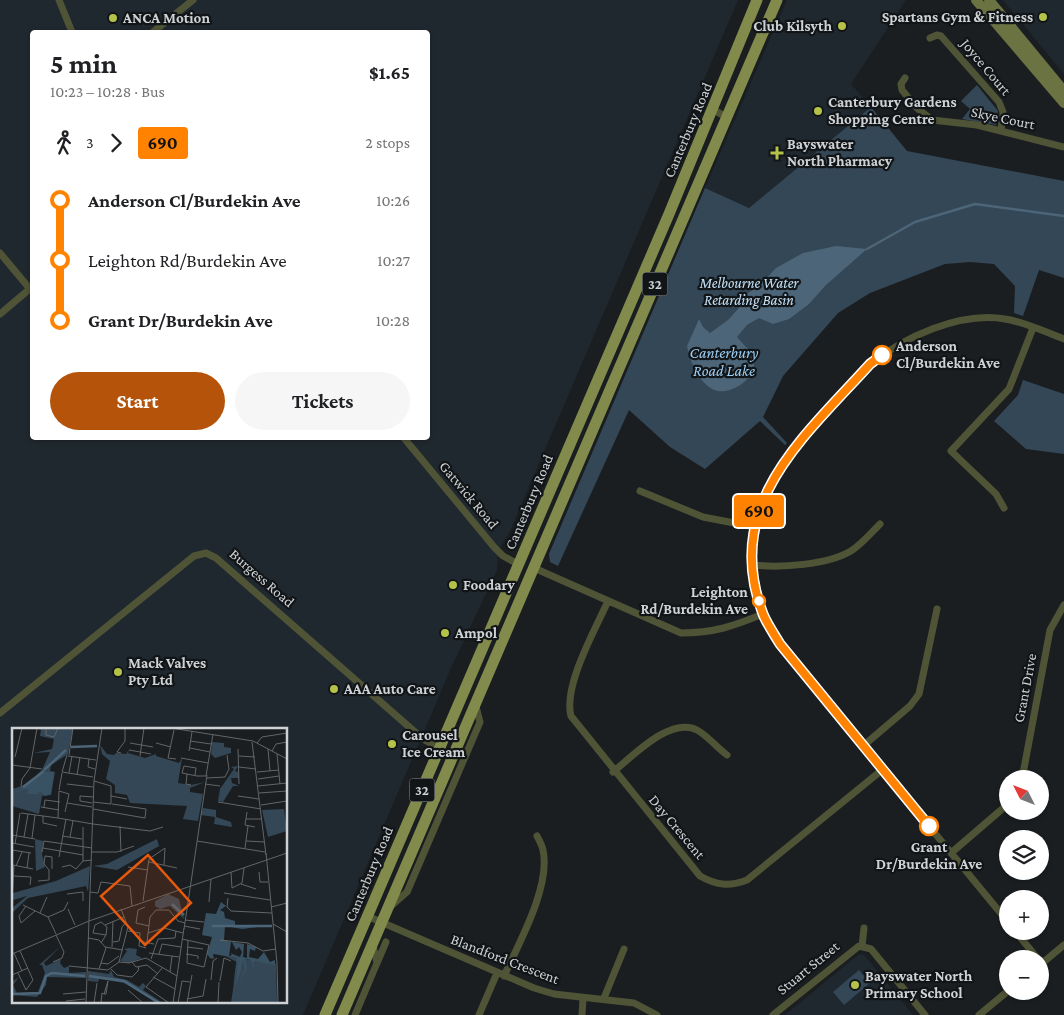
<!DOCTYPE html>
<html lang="en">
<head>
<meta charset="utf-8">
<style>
  :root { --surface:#fff; --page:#f6f6f6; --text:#202124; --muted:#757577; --accent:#b45309 }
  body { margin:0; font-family:"Crimson Pro",serif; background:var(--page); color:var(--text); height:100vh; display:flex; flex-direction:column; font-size:19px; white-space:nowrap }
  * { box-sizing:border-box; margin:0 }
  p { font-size:16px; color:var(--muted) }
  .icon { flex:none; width:28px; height:28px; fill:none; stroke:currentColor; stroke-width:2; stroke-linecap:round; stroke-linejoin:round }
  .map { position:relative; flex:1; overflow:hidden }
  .details { position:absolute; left:30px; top:30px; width:400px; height:410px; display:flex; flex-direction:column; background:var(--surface); border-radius:5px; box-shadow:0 1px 4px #0004 }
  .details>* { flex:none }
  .badge { padding:0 10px; border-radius:4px; font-size:18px; line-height:32px }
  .needle { width:32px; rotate:312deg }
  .controls { position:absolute; left:999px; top:770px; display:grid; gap:10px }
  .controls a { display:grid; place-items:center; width:50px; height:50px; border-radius:50%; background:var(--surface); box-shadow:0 1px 4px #0004; font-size:25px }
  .map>.badge { position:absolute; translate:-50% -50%; box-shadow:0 0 0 2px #fff }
  .legs { display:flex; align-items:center; gap:8px; height:55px; padding:0 20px; font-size:16px }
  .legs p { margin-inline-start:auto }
  .overview { display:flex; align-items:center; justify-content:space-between; height:85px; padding:0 20px }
  h1 { font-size:28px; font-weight:700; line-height:38px }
  .action { display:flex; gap:10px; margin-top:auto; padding:10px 20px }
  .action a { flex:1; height:58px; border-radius:30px; background:var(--accent); color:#fff; font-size:20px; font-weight:700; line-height:58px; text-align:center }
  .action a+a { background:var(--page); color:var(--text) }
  ul { padding:0 20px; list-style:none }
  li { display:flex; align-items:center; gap:18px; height:60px; font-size:19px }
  li i { display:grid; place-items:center; width:8px; height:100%; margin:0 6px; background:currentColor }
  li i::after { content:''; width:12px; height:12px; margin:-6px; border:4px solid; border-radius:50%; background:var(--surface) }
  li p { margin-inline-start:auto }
  li:first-child i { background:linear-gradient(#0000 50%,currentColor 0) }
  li:last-child i { background:linear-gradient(currentColor 50%,#0000 0) }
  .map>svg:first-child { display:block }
  .built { fill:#20282f; fill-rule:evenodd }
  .green { fill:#344756 }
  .water { fill:#4c6578 }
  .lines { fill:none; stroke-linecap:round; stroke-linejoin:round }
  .stream { stroke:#4c6578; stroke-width:2.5 }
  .street { stroke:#505436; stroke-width:7 }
  .secondary { stroke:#6c7342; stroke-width:10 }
  .primary { stroke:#828b4b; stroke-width:11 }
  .line-1-casing { stroke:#fff; stroke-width:11 }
  .line-1 { stroke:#ff8200; stroke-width:8 }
  .poi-dot { fill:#b4c24a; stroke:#111517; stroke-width:2 }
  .stop-1-dot { fill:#fff; stroke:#ff8200; stroke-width:2.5 }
  .labels { text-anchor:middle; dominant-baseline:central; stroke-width:4.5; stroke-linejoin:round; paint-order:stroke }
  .shield { fill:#111517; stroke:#96999b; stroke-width:1 }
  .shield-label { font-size:14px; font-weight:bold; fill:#cfd2d4 }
  .poi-label { font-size:15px; font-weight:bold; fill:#cfd2d4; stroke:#111517; text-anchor:start }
  .street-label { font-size:15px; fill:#cfd2d4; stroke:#111517 }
  .park-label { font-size:15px; font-style:italic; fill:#c4e1f7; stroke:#111517 }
  .stop-label { font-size:15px; font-weight:bold; fill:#cfd2d4; stroke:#111517; text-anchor:start }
  .water-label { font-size:16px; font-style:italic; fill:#9ccdf2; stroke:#111517 }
  .inset-river { fill:none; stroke:#4c6578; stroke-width:2.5 }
  .inset-road { fill:none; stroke:#626669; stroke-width:1 }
  .view { fill:#e8590c; fill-opacity:0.15; stroke:#e8590c; stroke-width:2.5 }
  .inset-edge { fill:none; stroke:#cfd2d4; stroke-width:2.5 }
</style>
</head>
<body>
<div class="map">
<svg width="1064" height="1015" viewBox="0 0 1064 1015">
  <rect width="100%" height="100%" fill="#1a1e21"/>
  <path class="built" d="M0,0H738L510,531L498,551L497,570L451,668L303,1015H0ZM32,32H428V438H32ZM14,729H286V1001H14Z
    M787,0H906L851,84L871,107L749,208L705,188Z
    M1003,0H1064V74Z
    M859,954L864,955L913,1015H785Z"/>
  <path class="green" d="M977,85L998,111L996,125L962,119L970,109L961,101Z
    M871,107L907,151L1064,181V278L1039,270L1023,316L1014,313L1015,286L994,264L970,262L945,264L870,293L838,313L783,376L763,417L787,443L785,445L760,421L705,469L670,447L629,410L558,566L550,562L549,554L705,188L749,208Z
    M1023,380L1064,394V454L1026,449L994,421L1018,395Z
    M859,970L870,983L844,1005L833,992Z"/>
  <path class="water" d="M836,246L867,249L826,285L809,304L789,319L773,324L759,318L747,325L737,337L754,356C754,360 754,365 754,368C749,383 727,397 712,389C698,381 690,361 687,346L699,319L703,327L710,333L728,320L738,309L747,294L764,281L776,268L803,253Z"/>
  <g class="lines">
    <path class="stream" d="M867,249L915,222L975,204L1064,216"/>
    <path class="street" d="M59,0L72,32
      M153,32L193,0
      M930,38L937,35L941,36L999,102L1003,112L1001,131
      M905,78L901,84L902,90L917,108L932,120L977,125L1064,147
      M713,110L727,117
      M0,253L30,289
      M0,314L32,287
      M404,438L494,547L503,556L518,564
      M640,491L703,517L755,527
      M1004,508L996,494L951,451L1009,389L1033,328
      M753,565C781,568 827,565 851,551C862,544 871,533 880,524
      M534,568L681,633C714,633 734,626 763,614
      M608,601C595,630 563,686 571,716L700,876C716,885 729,887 747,880L882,770
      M0,713L194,556L206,553L216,558L423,739L439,748
      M863,746L910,706L919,694L937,609
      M613,772C632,757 670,716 697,730C708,736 717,748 727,755
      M1022,779L1050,630L1064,605
      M951,853L1008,804
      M390,907L407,892L480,722L475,703
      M367,916L534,988L554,994L634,1003L657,1015
      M1008,922L779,644C774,634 767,624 763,614C720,505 805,437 870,365C903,337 961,311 1005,319C1025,322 1045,332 1064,339
      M1015,931L1038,959
      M862,946L864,928
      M377,963L386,942
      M1040,965L1064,945
      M504,976C519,943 551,886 543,850C542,845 539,840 537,836
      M604,998L624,949
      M355,1015L377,963L373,945
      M479,1015L497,973
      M582,1015L583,998
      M773,1015L859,946L871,949L925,1015
      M979,1015L1008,991"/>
    <path class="secondary" d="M976,0L1064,103
      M989,0L1064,91"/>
    <path class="primary" d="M325,1015L669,214L757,0
      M342,1015L777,0"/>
  </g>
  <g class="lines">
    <defs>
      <path id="line-1" d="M882,355L870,364C804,437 721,505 763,614C767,624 774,634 780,644L929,826"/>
    </defs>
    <use href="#line-1" class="line-1-casing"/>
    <use href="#line-1" class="line-1"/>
  </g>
  <g class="poi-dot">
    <circle cx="1043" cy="17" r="5"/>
    <circle cx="113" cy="18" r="5"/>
    <circle cx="842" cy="26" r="5"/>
    <circle cx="818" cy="111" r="5"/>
    <path d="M774.5 145.5h5v5h5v5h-5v5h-5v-5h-5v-5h5z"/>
    <circle cx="453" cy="585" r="5"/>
    <circle cx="445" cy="633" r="5"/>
    <circle cx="118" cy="672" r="5"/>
    <circle cx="334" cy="689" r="5"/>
    <circle cx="392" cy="744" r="5"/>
    <circle cx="855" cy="985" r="5"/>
  </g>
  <g class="stop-1-dot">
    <circle cx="882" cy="355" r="9"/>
    <circle cx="759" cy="601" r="6"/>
    <circle cx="929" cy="826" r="9"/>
  </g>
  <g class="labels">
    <g class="shield">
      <rect x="642.5" y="272.5" width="25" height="23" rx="4"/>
      <rect x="409.5" y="778.5" width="25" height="23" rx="4"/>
    </g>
    <g class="shield-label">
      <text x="655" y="284">32</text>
      <text x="422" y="790">32</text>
    </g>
    <g class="poi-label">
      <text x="1033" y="17" text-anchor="end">Spartans Gym &amp; Fitness</text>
      <text x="123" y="18">ANCA Motion</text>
      <text x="832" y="26" text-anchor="end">Club Kilsyth</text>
      <text x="828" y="102">Canterbury Gardens<tspan x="828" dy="17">Shopping Centre</tspan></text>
      <text x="787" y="144">Bayswater<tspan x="787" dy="17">North Pharmacy</tspan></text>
      <text x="463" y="585">Foodary</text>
      <text x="455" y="633">Ampol</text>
      <text x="128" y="663">Mack Valves<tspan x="128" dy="17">Pty Ltd</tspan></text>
      <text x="344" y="689">AAA Auto Care</text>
      <text x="402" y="735">Carousel<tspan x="402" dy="17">Ice Cream</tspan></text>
      <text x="865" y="976">Bayswater North<tspan x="865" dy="17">Primary School</tspan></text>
    </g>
    <g class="street-label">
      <text transform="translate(986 67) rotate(50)">Joyce Court</text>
      <text transform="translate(1003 118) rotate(12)">Skye Court</text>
      <text transform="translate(688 130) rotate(-67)">Canterbury Road</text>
      <text transform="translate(469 495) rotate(50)">Gatwick Road</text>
      <text transform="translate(529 502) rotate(-67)">Canterbury Road</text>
      <text transform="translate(262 578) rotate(41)">Burgess Road</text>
      <text transform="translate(1025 688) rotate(-79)">Grant Drive</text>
      <text transform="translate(677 827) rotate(50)">Day Crescent</text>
      <text transform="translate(369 874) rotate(-67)">Canterbury Road</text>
      <text transform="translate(505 959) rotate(21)">Blandford Crescent</text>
      <text transform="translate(808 968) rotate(-39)">Stuart Street</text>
    </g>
    <g class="park-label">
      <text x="749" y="283">Melbourne Water<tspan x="749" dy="17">Retarding Basin</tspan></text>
    </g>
    <g class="stop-label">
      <text x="896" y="346">Anderson<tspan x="896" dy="17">Cl/Burdekin Ave</tspan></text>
      <text x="748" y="592" text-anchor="end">Leighton<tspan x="748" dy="17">Rd/Burdekin Ave</tspan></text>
      <text x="929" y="847" text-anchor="middle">Grant<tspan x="929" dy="17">Dr/Burdekin Ave</tspan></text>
    </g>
    <g class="water-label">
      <text x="724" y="352">Canterbury<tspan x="724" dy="18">Road Lake</tspan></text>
    </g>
  </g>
  <g transform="translate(12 728)">
    <rect width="275" height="275" fill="#1a1e21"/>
    <path d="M25,0H61L56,26L39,37L38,43L43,44L39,67L30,68L27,86L0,78V61L14,57L30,42L38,24L21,25L40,21L42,11L28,8L29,2ZM200,14L212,15V19L219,20V25L203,30L199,26ZM88,17L95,26L102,27L104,25L114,26L117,22L116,25L133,30L144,26V28L167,35L170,30L166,55L179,57L193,54L178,60V64L191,66L186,93L171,91L175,78L118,75L115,67L103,65V57L94,51L98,33L90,26ZM226,38L223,43L226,44L227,50H219L220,55L227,58H221L211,74L206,73L208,61L222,41L219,39ZM191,80L204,82V89L219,94L220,99L202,96L203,89L189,87ZM272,81L275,103L256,109L250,82ZM23,111L31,113L30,126L33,139L24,143ZM145,111L147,118L105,142L81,138L95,136ZM78,138L76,164L74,158L16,170L0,185V180L15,168L1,172V165L44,153ZM156,166L167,171L172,191L158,178L148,181L143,178V173ZM49,218L32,235L34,238L49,231L48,235L52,240L57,238V245L74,244V250L35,249L34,257L25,269L0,267V254L7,249L1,257L5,265L26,264L33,245L30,237H27ZM117,220L125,221L124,227L130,230L117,235L108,233L115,223L112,221ZM213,228L264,236L265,275H219L225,234ZM99,242L102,249L115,252L127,259L131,255L134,258L131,262L151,275H145L112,255L87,251L86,254L76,253V243L97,246Z" fill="#344756"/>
    <path d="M32,44H42L39,66L33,68L29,64L26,63L28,66H15L17,62L12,61L3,65ZM209,174L214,178L208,182L212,184L213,190L223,193V197L254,198L230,201L213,198L212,212L219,214L217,228L220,227L218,225L228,229L230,224L227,219L224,222L220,214L232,216L231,229L235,230V216L244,219L243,223L238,221L237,229L246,231L252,224L258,234L263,232V237L242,233L241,241L239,232L233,231L235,240L226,259L233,241L231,231L228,246L223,258L227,230L221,258L225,230L201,226L202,231L198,230L195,226L200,209L190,207L194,185L204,186Z" fill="#385163"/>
    <path class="inset-river" d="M59,19L85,18M32,42L54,22M11,59L32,43M160,176L172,187M200,198H260M77,248L112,253L147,275M0,266L28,265L34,248L40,245L73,248"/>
    <path class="inset-road" d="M34,0V7L42,9L46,0M159,0L241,13L275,31M162,2L156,30L164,31M178,13L199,16M240,14L254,127M118,15L141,19M144,15L159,19M245,15L250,9L275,5M178,20L198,24M226,21L227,56M256,21L258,43M117,22L139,26M177,23L180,4M260,23L264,16L275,14M109,25L105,24L113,13V0M265,26L268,56M57,27L61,0M56,28L84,32M128,28L132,0M227,28L243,29M3,29L10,0M169,30L196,35M77,31L76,39L83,41M0,37L30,41M227,39L244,41M50,44L81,49M50,44L55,27M245,44L267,42M57,45L60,28M175,46L174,56L179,57M65,47L68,29M183,47L184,40L172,38L170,45L185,48H194M194,48L201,6M195,50L213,49L217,41L215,27M246,51L267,48M82,53L99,58V76M55,56L81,59M193,56L208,58M246,58L275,55M9,59L10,51L18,40L25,0M47,62L50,45M47,63L57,66L53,84M247,65L275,63M99,68L115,71M226,68L247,71M81,74L99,76M206,74L249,81M55,75L80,79M80,75L68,73V68L81,69M249,77L275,73M29,79L47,82M32,79L33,72L48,74M81,81L133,90L134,81L100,76M235,84L233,97L243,99M9,85L46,90M31,88V95L45,98M46,90L47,63M46,90L81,96M234,91H250M81,96L138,103L151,99M108,98L109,124M0,107L23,111M50,108L70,111M12,109L16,86M58,109L61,93M20,110L23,87M185,113L253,124M234,113L253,114M0,115L22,119M3,116L8,85M31,120L71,127M233,120L236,98M0,122L19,125M30,124L32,113L80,120M80,124H105L122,118M254,125L265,235L266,275M47,129L54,91M71,133V99M137,134L165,140M1,137L21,141M4,138L10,124M50,139L58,137L64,141L71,133L80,132M116,139L136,142M15,140L17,125M37,142L32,136L33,128L40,129V141M219,144L220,160L230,155L232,140M247,144L248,154H256M2,148L19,149L18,157M26,153L37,152V142M229,156L244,161M78,164L86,165L89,154L118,158L120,178M212,165L258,172M55,166L71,164V173M216,170L215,179L219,183L260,185M0,172L2,138M131,173L137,131L153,120L152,137M197,174L199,151M11,177L36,189L44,206M14,178L7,188L9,195L23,183M133,179L126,182L124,195L137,198M259,179L275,175M56,181L63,197M28,185L35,169M36,189L52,182L56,174M173,192L192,194M261,196L275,204M93,197L112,189M172,198L188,201M172,201L195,47M116,203L128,205L127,218L134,220M136,205L152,200L171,205M76,210L87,212L94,220L87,241M170,211L197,217L192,239L175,235M208,212L236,215L251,223L264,221M127,213L142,216M101,214L107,213L110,199L114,194M135,214L138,189L144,182H157L166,193L173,195M89,215L94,207L95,199L89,194L83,197L81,205L94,207M93,219L111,222M100,219L101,193M175,219L191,221M2,225L10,243M137,225L167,229M0,226L77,193L275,125M147,226L150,216L169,219M174,226L186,228V231M139,231L146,211L163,210L164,203M41,234L50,230L52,224L44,207M107,234L116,199L109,181M120,234L124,239L135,237L146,246M89,235L96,236L107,228M175,235L176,212M57,238L96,242L107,234L117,235L134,230L165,248M151,239L134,259L157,275M99,241L105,247L120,249L126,243L127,238M158,244L160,228M6,245L14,262L21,252L8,223M0,247L16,240M141,249L163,261M199,252L201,233L205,230M208,253L212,230L219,233M116,262L131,275M51,266L74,264M175,271L191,268L194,251M54,273L73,271M74,275L82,53L90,0M82,275L85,255M89,275L90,265L92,266H94L96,253L92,266M161,275L172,200M166,275L170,253L178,254M175,275L180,247M206,275L207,254"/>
    <path class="view" d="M136,127L179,175L133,217L89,168Z"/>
    <rect width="275" height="275" class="inset-edge"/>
  </g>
</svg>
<div class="controls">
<a><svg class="needle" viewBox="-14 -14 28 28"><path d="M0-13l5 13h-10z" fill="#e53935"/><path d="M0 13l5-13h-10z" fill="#757577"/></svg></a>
<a><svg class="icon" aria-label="layers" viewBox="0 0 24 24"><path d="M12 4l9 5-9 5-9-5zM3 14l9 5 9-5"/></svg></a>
<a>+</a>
<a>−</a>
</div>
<b class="badge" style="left:759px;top:511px;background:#ff8200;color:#111">690</b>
<section class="details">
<div class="overview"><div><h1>5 min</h1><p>10:23 – 10:28 · Bus</p></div><b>$1.65</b></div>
<div class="legs"><svg class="icon" aria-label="walk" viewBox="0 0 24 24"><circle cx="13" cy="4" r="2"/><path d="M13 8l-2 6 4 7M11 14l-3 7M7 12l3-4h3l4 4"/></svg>3<svg class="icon" aria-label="forward" viewBox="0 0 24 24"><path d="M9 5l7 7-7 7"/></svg><b class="badge" style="background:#ff8200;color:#111">690</b><p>2 stops</p></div>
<ul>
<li><i style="color:#ff8200"></i><b>Anderson Cl/Burdekin Ave</b><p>10:26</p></li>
<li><i style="color:#ff8200"></i><span>Leighton Rd/Burdekin Ave</span><p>10:27</p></li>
<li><i style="color:#ff8200"></i><b>Grant Dr/Burdekin Ave</b><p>10:28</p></li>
</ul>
<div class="action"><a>Start</a><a>Tickets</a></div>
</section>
</div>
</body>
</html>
